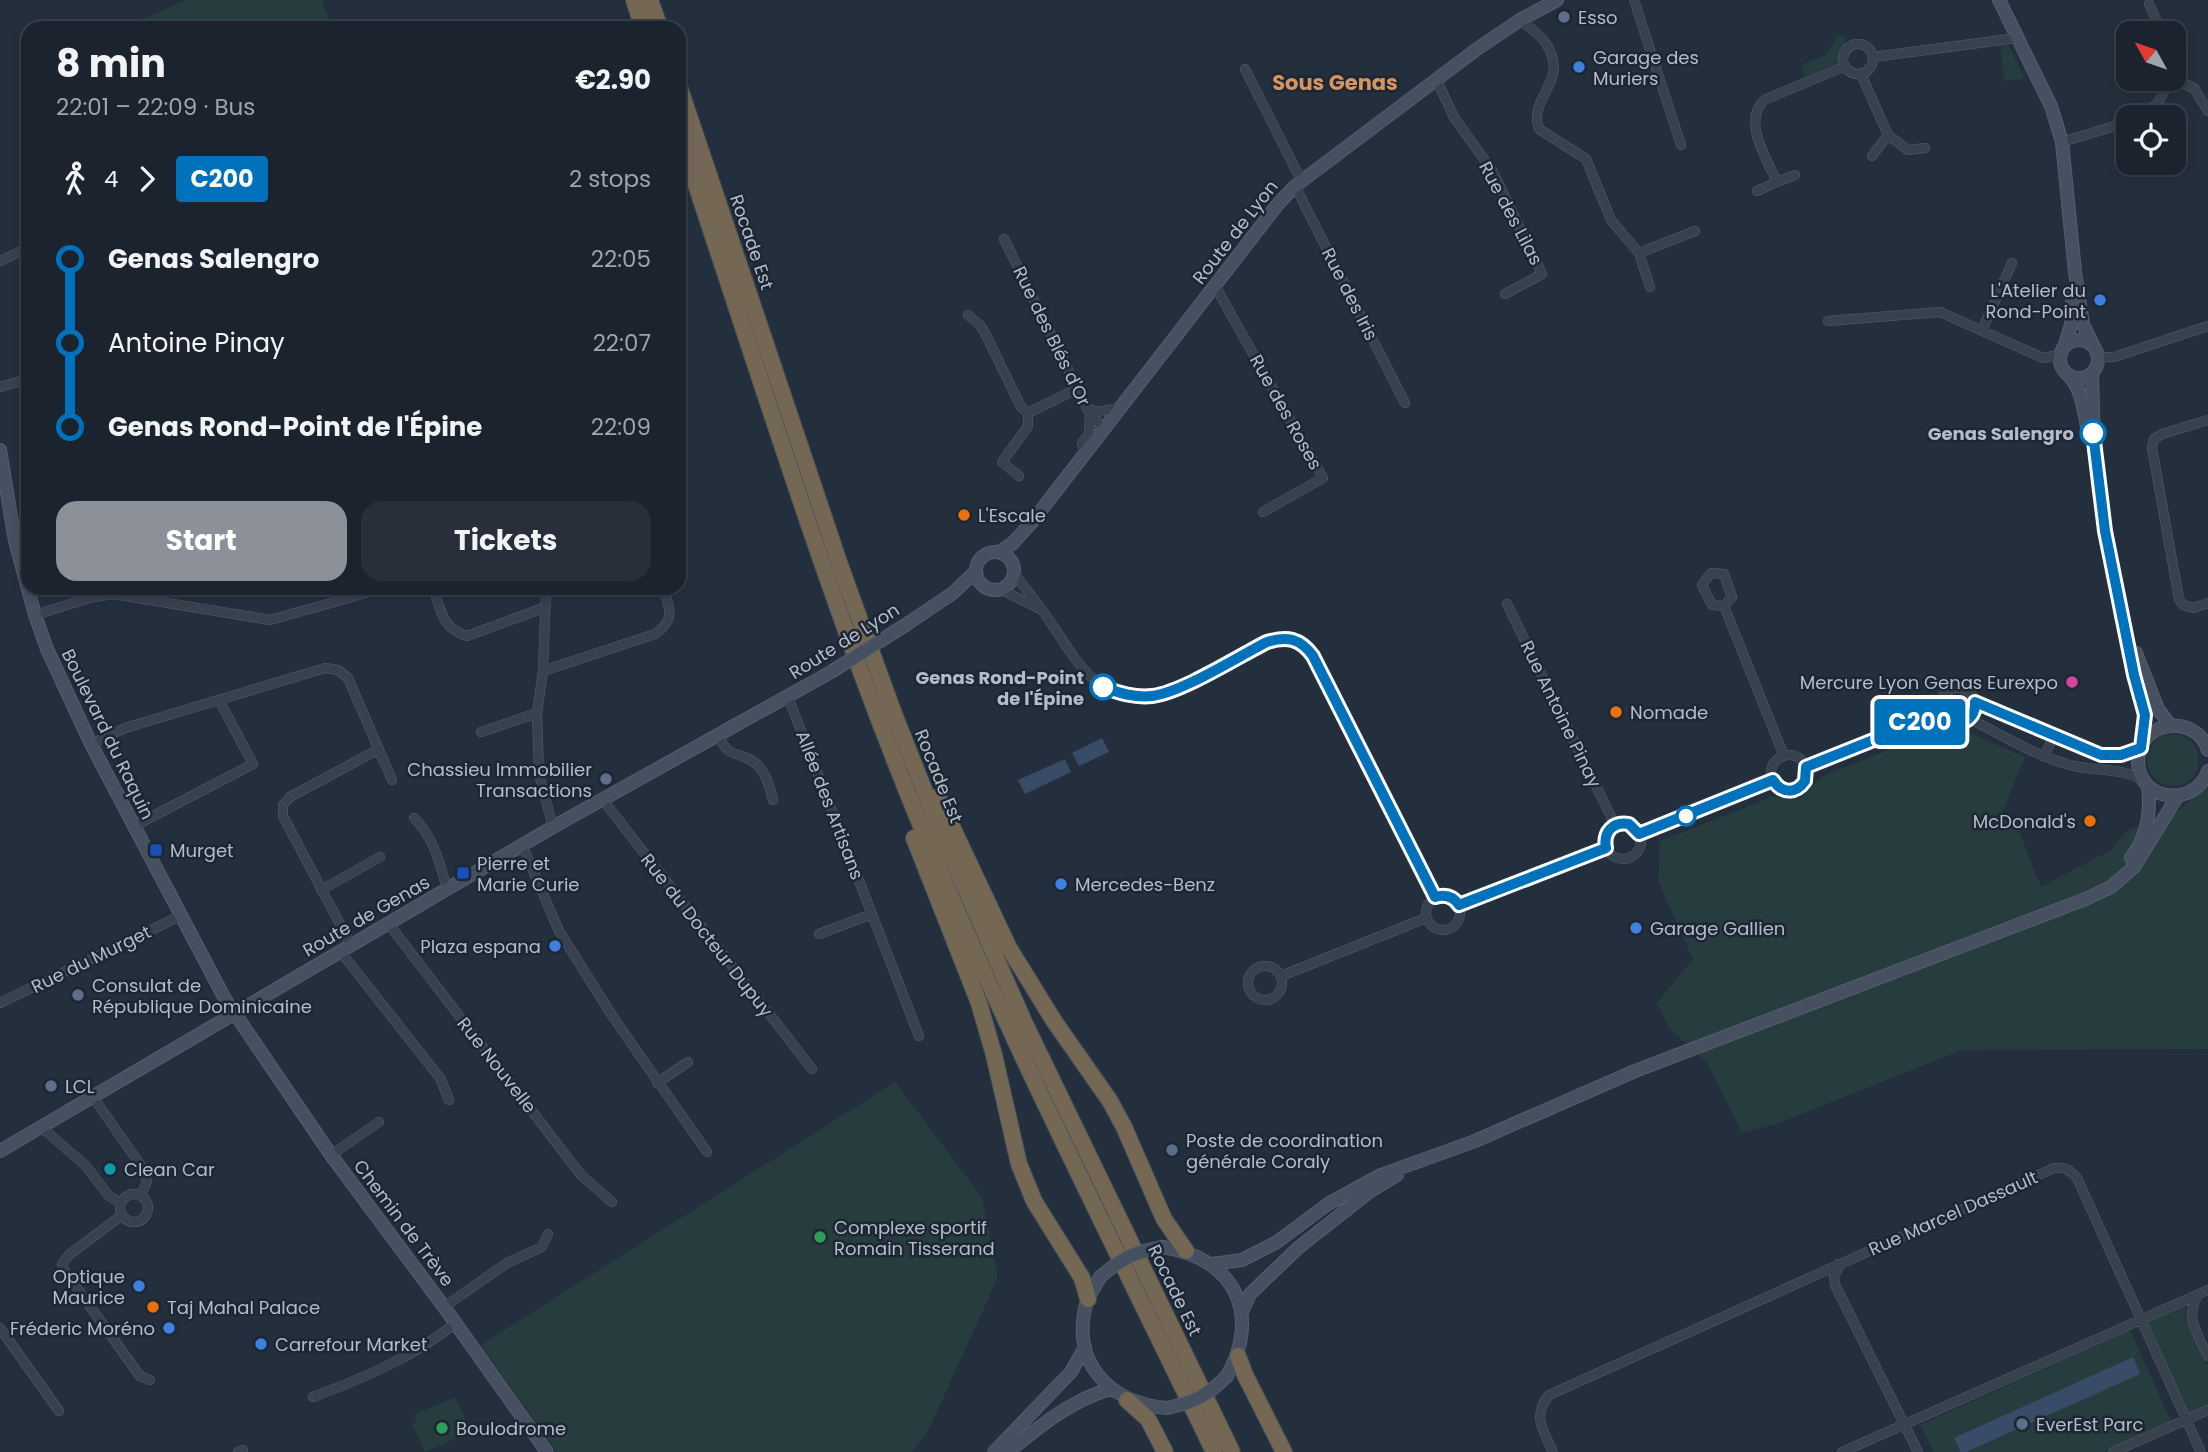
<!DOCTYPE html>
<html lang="en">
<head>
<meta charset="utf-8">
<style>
  :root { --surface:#1b232e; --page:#282f3a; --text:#f1f3f6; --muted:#a0a4aa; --line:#39404a; --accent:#8c9099 }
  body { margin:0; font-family:Poppins,sans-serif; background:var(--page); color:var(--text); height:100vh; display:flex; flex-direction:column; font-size:26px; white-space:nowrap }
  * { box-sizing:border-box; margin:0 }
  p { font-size:23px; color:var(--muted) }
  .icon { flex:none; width:38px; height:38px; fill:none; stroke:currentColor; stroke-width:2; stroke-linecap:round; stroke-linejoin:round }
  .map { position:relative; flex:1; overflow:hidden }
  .details { position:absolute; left:21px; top:21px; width:665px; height:574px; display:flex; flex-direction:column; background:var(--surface); border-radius:21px; box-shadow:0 4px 10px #0003,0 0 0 2px var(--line) }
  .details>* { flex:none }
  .badge { padding:0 14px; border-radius:5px; font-size:24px; line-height:46px }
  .needle { width:46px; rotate:310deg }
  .fabs { position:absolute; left:2116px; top:21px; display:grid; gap:14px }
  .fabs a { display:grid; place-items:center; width:70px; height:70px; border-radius:14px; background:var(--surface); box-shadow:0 4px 10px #0003,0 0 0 2px var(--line); font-size:35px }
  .map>.badge { position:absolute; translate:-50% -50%; box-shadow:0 0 0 4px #fff }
  .legs { display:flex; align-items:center; gap:10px; height:77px; padding:0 35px; font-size:23px }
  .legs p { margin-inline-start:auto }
  .overview { display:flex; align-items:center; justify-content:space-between; height:119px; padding:0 35px }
  h1 { font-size:38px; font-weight:700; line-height:52px }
  .action { display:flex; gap:14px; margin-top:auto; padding:14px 35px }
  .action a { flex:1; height:80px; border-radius:21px; background:var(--accent); color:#fff; font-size:28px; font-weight:700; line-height:80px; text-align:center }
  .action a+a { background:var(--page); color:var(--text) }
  ul { padding:0 35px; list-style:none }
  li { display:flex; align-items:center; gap:24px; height:84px; font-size:26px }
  li i { display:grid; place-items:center; width:10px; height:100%; margin:0 9px; background:currentColor }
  li i::after { content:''; width:18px; height:18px; margin:-9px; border:5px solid; border-radius:50%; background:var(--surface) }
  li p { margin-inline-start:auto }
  li:first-child i { background:linear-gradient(#0000 50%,currentColor 0) }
  li:last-child i { background:linear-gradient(currentColor 50%,#0000 0) }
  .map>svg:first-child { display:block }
  .green { fill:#263c3f }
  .water { fill:#394c67 }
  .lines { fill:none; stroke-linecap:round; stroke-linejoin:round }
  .street-casing { stroke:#565f6c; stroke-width:10 }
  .secondary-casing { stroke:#565f6c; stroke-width:14 }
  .highway-casing { stroke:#434c59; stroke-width:18 }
  .street { stroke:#38414e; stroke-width:9 }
  .secondary { stroke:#465061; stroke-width:12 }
  .highway { stroke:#746855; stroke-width:16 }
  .secondary-bridge-casing { stroke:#565f6c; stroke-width:14; stroke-linecap:butt }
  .secondary-bridge { stroke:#465061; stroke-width:12 }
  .line-1-casing { stroke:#fff; stroke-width:16 }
  .line-1 { stroke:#0072bc; stroke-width:10 }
  .service-dot { fill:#5c6f8a; stroke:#1d2633; stroke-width:2.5 }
  .shop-dot { fill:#3f7fe0; stroke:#1d2633; stroke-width:2.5 }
  .stop-1-dot { fill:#fff; stroke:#0072bc; stroke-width:3.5 }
  .food-dot { fill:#e8710a; stroke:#1d2633; stroke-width:2.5 }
  .hotel-dot { fill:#d1479c; stroke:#1d2633; stroke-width:2.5 }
  .transit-dot { fill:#1a4fb4; stroke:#1d2633; stroke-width:2.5 }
  .culture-dot { fill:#0f9aa8; stroke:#1d2633; stroke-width:2.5 }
  .leisure-dot { fill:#2e9e5b; stroke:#1d2633; stroke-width:2.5 }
  .labels { text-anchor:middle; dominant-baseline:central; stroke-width:5; stroke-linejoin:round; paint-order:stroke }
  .poi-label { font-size:18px; fill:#b4bcc9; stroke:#1d2633; text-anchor:start }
  .street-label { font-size:18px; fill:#b4bcc9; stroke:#1d2633 }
  .stop-label { font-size:18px; font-weight:bold; fill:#b4bcc9; stroke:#1d2633; text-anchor:end }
  .quarter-label { font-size:21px; font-weight:bold; fill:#d59563; stroke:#1d2633 }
</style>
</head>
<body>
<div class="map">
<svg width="2208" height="1452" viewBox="0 0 2208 1452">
  <rect width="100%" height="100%" fill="#242f3e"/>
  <path class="green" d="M186,0H322L332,28H122Z
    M1837,36L1845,37V46L1838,62L1806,77L1801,65L1826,55Z
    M2000,46H2009L2025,79L2004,81Z
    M1940,729L1972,734L2025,757L2000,817L2016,824L2041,887L2111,850L2127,831L2179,810L2208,784V1049L1962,1050L1777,1124L1742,1133L1707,1062L1669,1028L1657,1003L1693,959L1658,881L1660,841L1772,797L1800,799L1821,777Z
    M2147 760a26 26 0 1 1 52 0a26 26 0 1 1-52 0Z
    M895,1082L982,1197L998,1277L928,1431L911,1452H557L481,1345Z
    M2187,1304L2185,1314L2208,1365V1406L2188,1415L2146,1322Z
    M2130,1330L2171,1421L2103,1452H1934L1920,1425Z
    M455,1397L471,1432L425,1452L412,1424L417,1422L414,1415Z"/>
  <path class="water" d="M1102,738L1109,752L1079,766L1072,753Z
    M1065,759L1071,772L1025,794L1018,780Z
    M2133,1357L2140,1374L1966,1452H1961L1954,1438Z"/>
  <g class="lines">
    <defs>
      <path id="street" d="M1634,0L1681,145
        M2149,4L2162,33
        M1520,20C1527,26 1539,34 1545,42C1572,82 1527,96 1539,129L1586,159L1611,220L1639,253L1650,287
        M1843 59a15 15 0 1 1 30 0a15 15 0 1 1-30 0Z
        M1873,57L2017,38
        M1245,69L1301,180
        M1861,74L1888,135L1872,156
        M1436,79L1455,119L1492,170L1542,274L1505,294
        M2172,79L2194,88L2208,111
        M2138,117L2156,105L2172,79
        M1888,135L1908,150L1925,148
        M2062,142L2128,122
        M1777,182L1795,175
        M1295,186L1405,403
        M1757,191L1777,182C1767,159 1742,122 1764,100L1845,66
        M1004,239L1090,414L1104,429
        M1639,253L1695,231
        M0,261L28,248
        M1215,286L1323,478L1263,512
        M968,315L980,325L985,333L1021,407L1028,413L1077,389
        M1828,321L1940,312L2043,358L2059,355
        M1982,330L2012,263
        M2098,357H2114L2208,326
        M0,387L28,379
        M1086,407L1097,412L1120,408
        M2208,420L2162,434L2154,439L2152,448L2179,599L2183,605L2193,608L2208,603
        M1084,455L1082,443L1089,434L1090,414
        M1019,476L1002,462L1028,426V413
        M15,541L28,537
        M1015,574C1025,589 1037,602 1047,617C1074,656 1097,708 1156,695C1189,688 1236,658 1267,641C1288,636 1300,638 1313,656L1435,897
        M433,588C441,611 442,628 467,636L546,607
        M546,588L543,671L537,713L539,774L553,827
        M1002,590L1038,608
        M1507,604L1615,825
        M1724,606L1712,605L1702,585L1711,573L1724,574L1732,597L1724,606L1784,756
        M35,615L89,598L113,594L270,620L384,588
        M543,671L655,634C676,619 670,610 663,588
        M1940 706a18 18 0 1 1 36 0a18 18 0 1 1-36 0Z
        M788,697L919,1036
        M1975,702L2101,755H2121L2141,748
        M1970,719C2004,736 2037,757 2074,766C2098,771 2121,768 2143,780
        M481,732L537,713
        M718,736C729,755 729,751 747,758C764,765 769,784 773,800
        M91,744L125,728L325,668L338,670L348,678L392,780
        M1771 773a18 18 0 1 1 36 0a18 18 0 1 1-36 0Z
        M2044,757L2054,735
        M1806,767L1941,713
        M603,800L812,1069
        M414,818C434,838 440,863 447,889
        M1605 841a18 18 0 1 1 36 0a18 18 0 1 1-36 0Z
        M134,826L253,764L219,700
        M1639,834L1773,780
        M522,845L559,931L613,1017L707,1152
        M321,890L380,857
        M1426 913a17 17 0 1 1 34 0a17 17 0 1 1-34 0Z
        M1459,905L1606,848
        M388,923L581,1175L612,1202
        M819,934L872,914
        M351,945L283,816V805L290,797L379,749
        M340,951L440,1078L449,1100
        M1248 983a17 17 0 1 1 34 0a17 17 0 1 1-34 0Z
        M1281,976L1426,918
        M0,1003L182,915
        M657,1083L688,1062
        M93,1097L144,1170L147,1181L141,1196
        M41,1127L85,1165L109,1196L121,1203
        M331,1155L379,1122
        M120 1208a14 14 0 1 1 28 0a14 14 0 1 1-28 0Z
        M122,1215L69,1255L62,1264L64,1270L140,1376L150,1380
        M1838,1264L1839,1267L1834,1276L1835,1285L1918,1452
        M2198,1295C2184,1318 2198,1334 2208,1356
        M444,1307L507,1263L542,1247L548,1234
        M0,1328L59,1411
        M313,1397C366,1377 411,1358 456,1323
        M238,1452L243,1450
        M1553,1452C1543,1430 1532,1416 1549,1395L2054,1168C2065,1167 2070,1170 2077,1178L2201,1452
        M1842,1452L2208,1290
        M2113,1452L2208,1410"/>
      <path id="secondary" d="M1999,0L2051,106L2062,142L2075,272L2083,324L2093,345
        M2060 359a19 19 0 1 1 38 0a19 19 0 1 1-38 0Z
        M2065,344L2071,325L2073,290
        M2092,373L2094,450L2099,493L2121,616L2145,715L2143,742
        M2069,376C2082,390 2083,409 2087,426
        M0,450L15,541L35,615L47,649L91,744L225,999L331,1155L444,1307L547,1452
        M976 571a19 19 0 1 1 38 0a19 19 0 1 1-38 0Z
        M999,552L1012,544L1032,522L1278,204L1295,186L1477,49L1520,20L1557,0
        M907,624L953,593L976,571
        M2136,653L2158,709L2170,725
        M2208,750C2196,713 2138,720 2138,761C2138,802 2195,808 2208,771
        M2131,858C2147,837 2151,811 2148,786
        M0,1151L553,827L831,672
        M1163,1247C1234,1258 1262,1313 1227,1376
        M1212,1264L1242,1260L1277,1242L1328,1204L1381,1175L1475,1141L1635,1071L2088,898L2111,887L2134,867L2177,797
        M1100,1277C1096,1285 1090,1293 1087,1301C1069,1361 1109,1404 1167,1408
        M1242,1312L1250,1294L1298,1248L1369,1192L1397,1175
        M994,1452L1071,1372L1085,1347
        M1008,1452C1040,1426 1070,1401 1110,1389"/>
      <path id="highway" d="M634,0L643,28
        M650,0L660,28
        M679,86L841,568L894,714L944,840L1025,1024L1232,1452
        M679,134C760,374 833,617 931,850C1016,1054 1118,1252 1214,1452
        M938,797L1009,948L1054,1021L1110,1101L1124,1127L1164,1219L1186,1251
        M914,838L979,1003L994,1055L1019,1164L1034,1201L1082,1278L1088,1299
        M1238,1356L1245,1375L1284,1452
        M1127,1400L1148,1419L1165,1452"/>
    </defs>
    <use href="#street" class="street-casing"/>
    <use href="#secondary" class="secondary-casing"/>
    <use href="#highway" class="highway-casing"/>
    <use href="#street" class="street"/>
    <use href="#secondary" class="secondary"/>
    <use href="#highway" class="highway"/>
    <defs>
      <path id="secondary-bridge" d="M831,672L907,624
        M1100,1277C1122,1258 1134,1252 1163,1247
        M1167,1408C1195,1402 1207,1396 1227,1376"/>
    </defs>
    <use href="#secondary-bridge" class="secondary-bridge-casing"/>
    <use href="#secondary-bridge" class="secondary-bridge"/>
  </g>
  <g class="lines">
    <defs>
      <path id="line-1" d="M1103,687C1119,693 1135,698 1152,696C1181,693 1239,656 1267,642C1287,636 1300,638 1313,656L1435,897C1445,894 1453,896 1459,905L1606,848C1603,832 1613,821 1629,824L1639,834L1773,780C1782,794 1796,794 1805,781L1806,767L1941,713C1953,730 1976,724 1975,702L2101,755H2121L2141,748L2145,715L2134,675L2105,531L2093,433"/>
    </defs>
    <use href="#line-1" class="line-1-casing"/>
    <use href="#line-1" class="line-1"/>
  </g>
  <g class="service-dot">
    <circle cx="1564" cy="17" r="7"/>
    <circle cx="606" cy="779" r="7"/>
    <circle cx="78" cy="995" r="7"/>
    <circle cx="51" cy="1086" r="7"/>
    <circle cx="1172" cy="1150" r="7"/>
    <circle cx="2022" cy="1424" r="7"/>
  </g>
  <g class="shop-dot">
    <circle cx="1579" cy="67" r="7"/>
    <circle cx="2100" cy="300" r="7"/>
    <circle cx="1061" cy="884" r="7"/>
    <circle cx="1636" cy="928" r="7"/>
    <circle cx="555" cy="946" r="7"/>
    <circle cx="139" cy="1286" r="7"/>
    <circle cx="169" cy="1328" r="7"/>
    <circle cx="261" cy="1344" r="7"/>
  </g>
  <g class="stop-1-dot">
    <circle cx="2093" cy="433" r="12"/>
    <circle cx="1103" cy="687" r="12"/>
    <circle cx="1686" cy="816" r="9"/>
  </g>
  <g class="food-dot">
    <circle cx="964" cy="515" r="7"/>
    <circle cx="1616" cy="712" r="7"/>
    <circle cx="2090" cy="821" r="7"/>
    <circle cx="153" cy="1307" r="7"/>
  </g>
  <circle class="hotel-dot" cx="2072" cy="682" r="7"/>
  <g class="transit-dot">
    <rect x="149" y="843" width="14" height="14" rx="3.5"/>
    <rect x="456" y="866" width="14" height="14" rx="3.5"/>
  </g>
  <circle class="culture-dot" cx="110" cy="1169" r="7"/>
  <g class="leisure-dot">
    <circle cx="820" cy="1237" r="7"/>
    <circle cx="442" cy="1428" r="7"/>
  </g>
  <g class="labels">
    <g class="poi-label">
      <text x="1578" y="17">Esso</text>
      <text x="1593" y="57">Garage des<tspan x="1593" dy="21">Muriers</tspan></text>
      <text x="2086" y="290" text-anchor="end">L'Atelier du<tspan x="2086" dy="21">Rond-Point</tspan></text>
      <text x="978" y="515">L'Escale</text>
      <text x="2058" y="682" text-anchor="end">Mercure Lyon Genas Eurexpo</text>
      <text x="1630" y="712">Nomade</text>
      <text x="592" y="769" text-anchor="end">Chassieu Immobilier<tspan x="592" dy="21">Transactions</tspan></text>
      <text x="2076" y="821" text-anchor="end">McDonald's</text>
      <text x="170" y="850">Murget</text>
      <text x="477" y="863">Pierre et<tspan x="477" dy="21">Marie Curie</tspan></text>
      <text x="1075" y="884">Mercedes-Benz</text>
      <text x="1650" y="928">Garage Gallien</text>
      <text x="541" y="946" text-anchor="end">Plaza espana</text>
      <text x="92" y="985">Consulat de<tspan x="92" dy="21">République Dominicaine</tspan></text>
      <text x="65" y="1086">LCL</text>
      <text x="1186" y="1140">Poste de coordination<tspan x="1186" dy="21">générale Coraly</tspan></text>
      <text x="124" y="1169">Clean Car</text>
      <text x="834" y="1227">Complexe sportif<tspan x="834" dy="21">Romain Tisserand</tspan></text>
      <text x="125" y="1276" text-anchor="end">Optique<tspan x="125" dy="21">Maurice</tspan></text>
      <text x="167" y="1307">Taj Mahal Palace</text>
      <text x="155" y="1328" text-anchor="end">Fréderic Moréno</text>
      <text x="275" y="1344">Carrefour Market</text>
      <text x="2036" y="1424">EverEst Parc</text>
      <text x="456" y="1428">Boulodrome</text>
    </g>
    <g class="street-label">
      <text transform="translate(1511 213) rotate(62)">Rue des Lilas</text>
      <text transform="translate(1235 232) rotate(-52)">Route de Lyon</text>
      <text transform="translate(752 242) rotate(71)">Rocade Est</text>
      <text transform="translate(1350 294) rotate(63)">Rue des Iris</text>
      <text transform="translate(1052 336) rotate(64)">Rue des Blés d'Or</text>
      <text transform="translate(1286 412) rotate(61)">Rue des Roses</text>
      <text transform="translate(844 641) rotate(-32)">Route de Lyon</text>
      <text transform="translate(1561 714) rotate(64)">Rue Antoine Pinay</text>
      <text transform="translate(108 734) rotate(64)">Boulevard du Raquin</text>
      <text transform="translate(939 776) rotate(68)">Rocade Est</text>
      <text transform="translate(830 805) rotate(69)">Allée des Artisans</text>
      <text transform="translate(366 916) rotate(-30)">Route de Genas</text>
      <text transform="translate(707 935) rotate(52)">Rue du Docteur Dupuy</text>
      <text transform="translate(91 959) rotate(-26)">Rue du Murget</text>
      <text transform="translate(497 1065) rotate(52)">Rue Nouvelle</text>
      <text transform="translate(1953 1213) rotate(-24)">Rue Marcel Dassault</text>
      <text transform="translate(404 1223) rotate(53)">Chemin de Trève</text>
      <text transform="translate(1175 1290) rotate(64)">Rocade Est</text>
    </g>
    <g class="stop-label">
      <text x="2074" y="433">Genas Salengro</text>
      <text x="1084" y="677">Genas Rond-Point<tspan x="1084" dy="21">de l'Épine</tspan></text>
    </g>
    <g class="quarter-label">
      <text x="1335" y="82">Sous Genas</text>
    </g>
  </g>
</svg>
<div class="fabs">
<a><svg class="needle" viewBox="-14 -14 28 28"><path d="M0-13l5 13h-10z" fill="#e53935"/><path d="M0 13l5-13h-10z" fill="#a0a4aa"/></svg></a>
<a><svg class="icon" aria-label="locate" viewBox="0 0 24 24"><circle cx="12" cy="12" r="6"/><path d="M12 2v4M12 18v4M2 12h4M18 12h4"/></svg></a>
</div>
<b class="badge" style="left:1920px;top:722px;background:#0072bc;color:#fff">C200</b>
<section class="details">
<div class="overview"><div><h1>8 min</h1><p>22:01 – 22:09 · Bus</p></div><b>€2.90</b></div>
<div class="legs"><svg class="icon" aria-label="walk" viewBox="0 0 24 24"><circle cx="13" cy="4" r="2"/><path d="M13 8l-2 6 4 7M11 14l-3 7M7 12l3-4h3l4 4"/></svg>4<svg class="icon" aria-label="forward" viewBox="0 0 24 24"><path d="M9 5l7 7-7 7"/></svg><b class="badge" style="background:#0072bc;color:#fff">C200</b><p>2 stops</p></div>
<ul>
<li><i style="color:#0072bc"></i><b>Genas Salengro</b><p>22:05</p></li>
<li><i style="color:#0072bc"></i><span>Antoine Pinay</span><p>22:07</p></li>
<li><i style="color:#0072bc"></i><b>Genas Rond-Point de l'Épine</b><p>22:09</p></li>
</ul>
<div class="action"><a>Start</a><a>Tickets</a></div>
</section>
</div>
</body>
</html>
